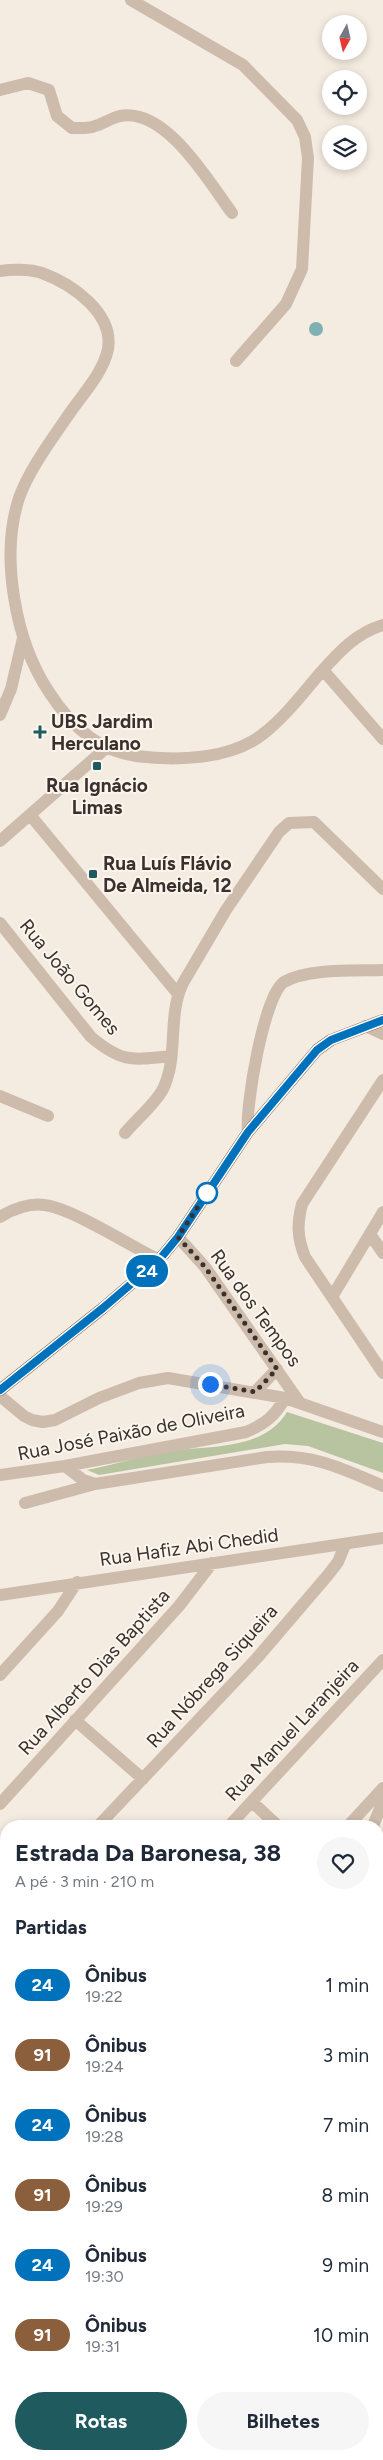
<!DOCTYPE html>
<html lang="pt">
<head>
<meta charset="utf-8">
<style>
  :root { --surface:#fff; --page:#f6f6f7; --text:#1f2937; --muted:#747a83; --accent:#1f5a5e }
  body { margin:0; font-family:Figtree,sans-serif; background:var(--page); color:var(--text); height:100vh; display:flex; flex-direction:column; font-size:19px; white-space:nowrap }
  * { box-sizing:border-box; margin:0 }
  p { font-size:16px; color:var(--muted) }
  .icon { flex:none; width:28px; height:28px; fill:none; stroke:currentColor; stroke-width:2; stroke-linecap:round; stroke-linejoin:round }
  .map { position:relative; flex:1; overflow:hidden }
  .details { position:absolute; left:0px; top:1820px; width:384px; height:640px; display:flex; flex-direction:column; background:var(--surface); border-radius:20px 20px 0 0; box-shadow:0 2px 8px #0003 }
  .details>* { flex:none }
  .badge { padding:0 10px; border-radius:16px; font-size:18px; line-height:32px }
  .needle { width:32px; rotate:188deg }
  .fabs { position:absolute; left:322px; top:15px; display:grid; gap:10px }
  .fabs a { display:grid; place-items:center; width:45px; height:45px; border-radius:50%; background:var(--surface); box-shadow:0 2px 8px #0003; font-size:25px }
  .you { position:absolute; width:25px; height:25px; margin:-12px; border:4px solid #fff; border-radius:50%; background:#1a73e8; box-shadow:0 0 0 8px #1a73e833 }
  .map>.badge { position:absolute; translate:-50% -50%; box-shadow:0 0 0 2px #fff }
  h2 { padding:0 15px; font-size:19px; line-height:45px }
  .round { display:grid; place-items:center; flex:none; width:52px; height:52px; border-radius:26px; background:var(--page) }
  .overview { display:flex; align-items:center; justify-content:space-between; height:85px; padding:0 15px }
  h1 { font-size:24px; font-weight:700; line-height:38px }
  .button { display:flex; gap:10px; margin-top:auto; padding:10px 15px }
  .button a { flex:1; height:58px; border-radius:30px; background:var(--accent); color:#fff; font-size:20px; font-weight:700; line-height:58px; text-align:center }
  .button a+a { background:var(--page); color:var(--text) }
  ul { padding:0; list-style:none }
  li { display:flex; align-items:center; gap:15px; height:70px; padding:0 15px }
  li div { flex:1 }
  li b { display:block; font-size:19px }
  li em { font-style:normal }
  li .badge { min-width:55px; font-weight:700; text-align:center }
  .map>svg:first-child { display:block }
  .green { fill:#b8c4a0 }
  .water { fill:#7fb0b2 }
  .lines { fill:none; stroke-linecap:round; stroke-linejoin:round }
  .river { stroke:#7fb0b2; stroke-width:18 }
  .minor { stroke:#cdbbac; stroke-width:12 }
  .major { stroke:#7d675c; stroke-width:12 }
  .line-casing { stroke:#fff; stroke-width:11 }
  .line { stroke:#0072bc; stroke-width:8 }
  .walk { stroke:#3b302b; stroke-width:5; stroke-dasharray:0 9 }
  .poi-dot { fill:#1f5a5e; stroke:#fbf5ee; stroke-width:2 }
  .stop-dot { fill:#fff; stroke:#0072bc; stroke-width:2.5 }
  .labels { text-anchor:middle; dominant-baseline:central; stroke-width:4; stroke-linejoin:round; paint-order:stroke }
  .poi-label { font-size:19px; font-weight:bold; fill:#3b302b; stroke:#fbf5ee; text-anchor:start }
  .street-label { font-size:19px; fill:#3b302b; stroke:#fbf5ee }
</style>
</head>
<body>
<div class="map">
<svg width="383" height="2460" viewBox="0 0 383 2460">
  <rect width="100%" height="100%" fill="#f4ebe1"/>
  <path class="green" d="M287,1412L383,1443V1473L308,1446L285,1444L99,1475L87,1470C112,1465 135,1458 159,1453C200,1444 262,1454 287,1412Z"/>
  <path class="water" d="M309 329a7 7 0 1 1 14 0a7 7 0 1 1-14 0Z"/>
  <g class="lines">
    <path class="river" d="M0,2298L6,2299"/>
    <path class="minor" d="M131,0L243,65L297,120L305,137L308,158L302,269L286,304L236,361
      M0,90L28,83L49,90L57,116L72,128C79,128 88,129 95,126C103,124 111,118 120,116C166,107 209,182 232,213
      M0,271C12,269 30,269 42,273C72,284 114,313 108,349C103,374 80,397 67,417C50,442 29,470 19,498C0,556 15,641 49,692C69,723 97,751 136,756C176,761 230,760 263,734C285,717 303,693 321,672C339,652 356,633 383,625
      M323,670L383,739
      M0,715L11,689L23,638
      M31,816L178,994
      M0,841L106,748
      M0,923L91,1037C122,1063 132,1060 171,1056
      M366,1026L383,1034
      M383,1080L302,1204C297,1224 297,1237 305,1257L383,1373
      M0,1096L48,1116
      M248,1132C245,1107 264,995 284,982C308,968 355,971 383,970
      M125,1133C136,1120 156,1103 163,1089C179,1057 167,1015 183,983L226,910L279,832L289,823L314,822L383,889
      M0,1217C12,1209 30,1203 44,1205C70,1207 132,1247 159,1260
      M370,1234L383,1253
      M178,1237L205,1267L300,1403
      M332,1297L383,1212
      M255,1392L277,1369
      M0,1396L24,1416L32,1420L43,1422L55,1420L99,1398L139,1383L168,1378L285,1398L383,1432
      M65,1466L83,1480L95,1484
      M0,1475L65,1466L246,1432C265,1424 275,1416 285,1398
      M25,1503L95,1484L267,1457C314,1454 341,1468 383,1486
      M0,1595L383,1538
      M0,1675L58,1611L77,1582
      M75,1720L143,1779
      M252,1802L278,1826
      M0,1804L179,1606L212,1563
      M98,1826L257,1658L328,1575L338,1562L345,1545
      M229,1826L383,1660
      M348,1826L383,1788
      M373,1826L383,1801
      M378,1844L383,1841
      M0,1936L6,1928
      M0,1993L6,1999
      M378,2054L383,2055
      M0,2066L6,2057
      M0,2081L6,2080
      M378,2135H383
      M0,2203L6,2213
      M378,2229H383
      M378,2321L383,2320
      M378,2419L383,2417
      M40,2454L43,2460
      M346,2454L348,2460
      M229,2460L235,2454
      M261,2460L281,2454"/>
    <path class="major" d="M0,1390L103,1308L159,1260L178,1237L248,1132L317,1050L331,1040L383,1020"/>
  </g>
  <g class="lines">
    <defs>
      <path id="line" d="M0,1390L103,1308L159,1260L178,1237L248,1132L317,1050L331,1040L383,1020"/>
    </defs>
    <use href="#line" class="line-casing"/>
    <use href="#line" class="line"/>
    <path class="walk" d="M207,1193L178,1237L205,1267L277,1369L255,1392L210,1384"/>
  </g>
  <g class="poi-dot">
    <path d="M37.5 724.5h5v5h5v5h-5v5h-5v-5h-5v-5h5z"/>
    <rect x="92" y="761" width="10" height="10" rx="2.5"/>
    <rect x="88" y="869" width="10" height="10" rx="2.5"/>
  </g>
  <circle class="stop-dot" cx="207" cy="1193" r="10"/>
  <g class="labels">
    <g class="poi-label">
      <text x="51" y="721">UBS Jardim<tspan x="51" dy="22">Herculano</tspan></text>
      <text x="97" y="785" text-anchor="middle">Rua Ignácio<tspan x="97" dy="22">Limas</tspan></text>
      <text x="103" y="863">Rua Luís Flávio<tspan x="103" dy="22">De Almeida, 12</tspan></text>
    </g>
    <g class="street-label">
      <text transform="translate(70 977) rotate(50)">Rua João Gomes</text>
      <text transform="translate(256 1308) rotate(54)">Rua dos Tempos</text>
      <text transform="translate(131 1432) rotate(-11)">Rua José Paixão de Oliveira</text>
      <text transform="translate(189 1547) rotate(-8)">Rua Hafiz Abi Chedid</text>
      <text transform="translate(94 1672) rotate(-48)">Rua Alberto Dias Baptista</text>
      <text transform="translate(212 1676) rotate(-48)">Rua Nóbrega Siqueira</text>
      <text transform="translate(292 1730) rotate(-47)">Rua Manuel Laranjeira</text>
    </g>
  </g>
</svg>
<div class="fabs">
<a><svg class="needle" viewBox="-14 -14 28 28"><path d="M0-13l5 13h-10z" fill="#e53935"/><path d="M0 13l5-13h-10z" fill="#747a83"/></svg></a>
<a><svg class="icon" aria-label="locate" viewBox="0 0 24 24"><circle cx="12" cy="12" r="6"/><path d="M12 2v4M12 18v4M2 12h4M18 12h4"/></svg></a>
<a><svg class="icon" aria-label="layers" viewBox="0 0 24 24"><path d="M12 4l9 5-9 5-9-5zM3 14l9 5 9-5"/></svg></a>
</div>
<div class="you" style="left:210px;top:1384px"></div>
<b class="badge" style="left:147px;top:1271px;background:#0072bc;color:#fff">24</b>
<section class="details">
<div class="overview"><div><h1>Estrada Da Baronesa, 38</h1><p>A pé · 3 min · 210 m</p></div><a class="round"><svg class="icon" aria-label="heart" viewBox="0 0 24 24"><path d="M12 20l-8-8c-3-5 5-10 8-4 3-6 11-1 8 4z"/></svg></a></div>
<h2>Partidas</h2>
<ul>
<li><span class="badge" style="background:#0072bc;color:#fff">24</span><div><b>Ônibus</b><p>19:22</p></div><em>1 min</em></li>
<li><span class="badge" style="background:#8b5e3c;color:#fff">91</span><div><b>Ônibus</b><p>19:24</p></div><em>3 min</em></li>
<li><span class="badge" style="background:#0072bc;color:#fff">24</span><div><b>Ônibus</b><p>19:28</p></div><em>7 min</em></li>
<li><span class="badge" style="background:#8b5e3c;color:#fff">91</span><div><b>Ônibus</b><p>19:29</p></div><em>8 min</em></li>
<li><span class="badge" style="background:#0072bc;color:#fff">24</span><div><b>Ônibus</b><p>19:30</p></div><em>9 min</em></li>
<li><span class="badge" style="background:#8b5e3c;color:#fff">91</span><div><b>Ônibus</b><p>19:31</p></div><em>10 min</em></li>
</ul>
<div class="button"><a>Rotas</a><a>Bilhetes</a></div>
</section>
</div>
</body>
</html>
